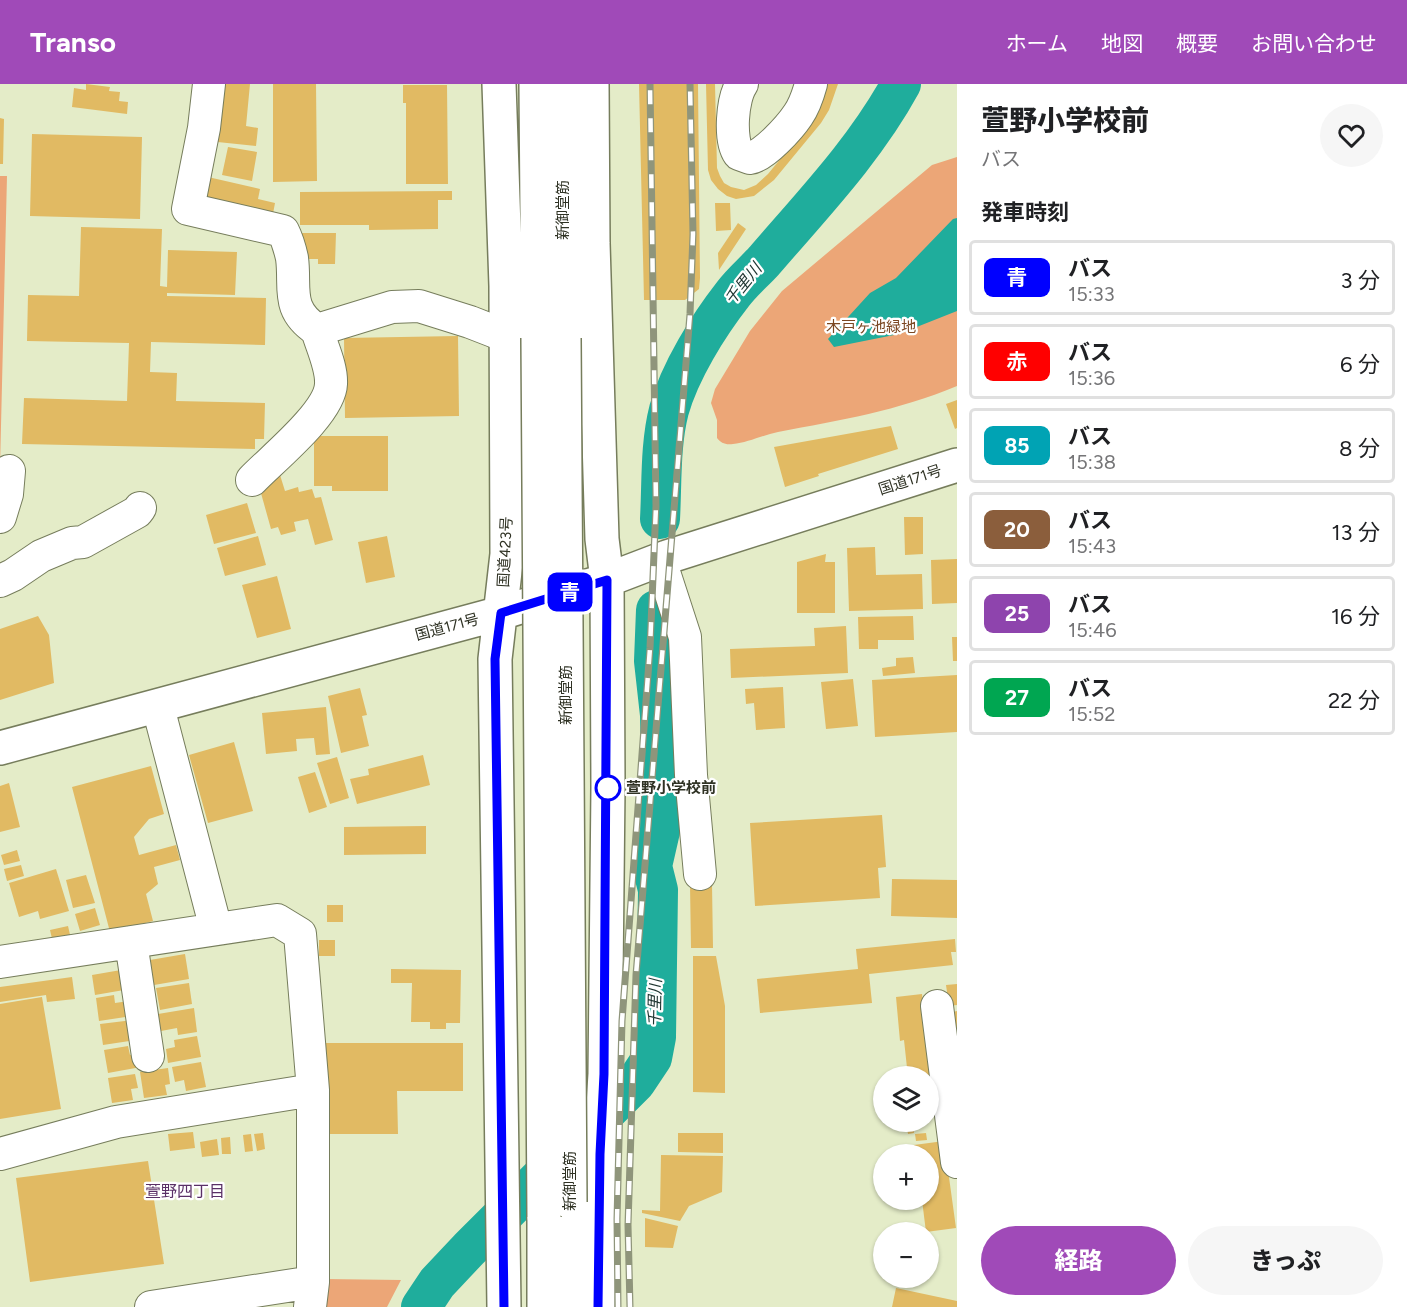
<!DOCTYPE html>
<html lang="ja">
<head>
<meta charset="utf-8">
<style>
  :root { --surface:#fff; --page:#f6f6f6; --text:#202124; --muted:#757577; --line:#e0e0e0; --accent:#a04ab8 }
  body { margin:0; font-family:Figtree,"Noto Sans JP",sans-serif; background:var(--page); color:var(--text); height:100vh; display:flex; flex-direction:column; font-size:22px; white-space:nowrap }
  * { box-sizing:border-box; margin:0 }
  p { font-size:20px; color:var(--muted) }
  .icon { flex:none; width:33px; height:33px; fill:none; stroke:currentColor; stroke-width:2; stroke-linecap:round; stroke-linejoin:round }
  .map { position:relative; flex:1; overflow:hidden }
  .drawer { display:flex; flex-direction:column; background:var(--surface); width:450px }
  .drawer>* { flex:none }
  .badge { padding:0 12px; border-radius:9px; font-size:21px; line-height:39px }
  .fabs { position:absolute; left:873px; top:982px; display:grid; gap:12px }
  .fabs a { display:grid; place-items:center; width:66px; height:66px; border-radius:50%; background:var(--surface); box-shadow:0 2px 4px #0004; font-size:30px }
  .map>.badge { position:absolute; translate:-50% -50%; box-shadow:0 0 0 3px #fff }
  h2 { padding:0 24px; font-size:22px; line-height:54px }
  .round { display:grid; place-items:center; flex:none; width:63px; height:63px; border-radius:32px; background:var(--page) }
  .head { display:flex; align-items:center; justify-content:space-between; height:102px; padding:0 24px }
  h1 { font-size:28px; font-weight:800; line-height:45px }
  .cta { display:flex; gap:12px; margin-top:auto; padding:12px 24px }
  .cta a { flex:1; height:69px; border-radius:36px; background:var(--accent); color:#fff; font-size:24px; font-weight:800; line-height:69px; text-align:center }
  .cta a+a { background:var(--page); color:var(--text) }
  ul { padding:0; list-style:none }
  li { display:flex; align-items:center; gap:18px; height:75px; margin:0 12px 9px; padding:0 12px; border:3px solid var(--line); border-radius:6px }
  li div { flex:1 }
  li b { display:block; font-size:22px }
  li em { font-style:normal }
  li .badge { min-width:66px; font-weight:700; text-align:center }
  header { display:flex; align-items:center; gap:36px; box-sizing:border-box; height:84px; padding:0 30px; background:var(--accent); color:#fff }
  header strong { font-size:28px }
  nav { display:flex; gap:33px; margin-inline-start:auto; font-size:21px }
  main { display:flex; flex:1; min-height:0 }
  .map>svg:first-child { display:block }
  .green { fill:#eca677 }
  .water { fill:#1fad9c }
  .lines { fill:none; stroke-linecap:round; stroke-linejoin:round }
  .river { stroke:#1fad9c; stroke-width:40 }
  .building { fill:#e1ba63 }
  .minor-casing { stroke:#767d5c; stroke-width:34 }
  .highway-casing { stroke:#767d5c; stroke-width:36 }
  .minor { stroke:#fff; stroke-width:32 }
  .highway { stroke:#fff; stroke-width:33 }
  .rail-casing { stroke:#8f957b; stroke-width:7 }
  .rail { stroke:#fff; stroke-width:4.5; stroke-dasharray:14; stroke-linecap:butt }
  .highway-bridge-casing { stroke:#767d5c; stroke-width:36; stroke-linecap:butt }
  .highway-bridge { stroke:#fff; stroke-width:33 }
  .line-casing { stroke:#fff; stroke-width:14 }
  .line { stroke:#00f; stroke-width:9 }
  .stop-dot { fill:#fff; stroke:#00f; stroke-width:3 }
  .labels { text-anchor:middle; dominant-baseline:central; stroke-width:4.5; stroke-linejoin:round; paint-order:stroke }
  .street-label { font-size:15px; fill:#2f3224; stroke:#fff }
  .park-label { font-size:15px; fill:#7b4722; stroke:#fff }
  .stop-label { font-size:15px; font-weight:bold; fill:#2f3224; stroke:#fff; text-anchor:start }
  .water-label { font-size:16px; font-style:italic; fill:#1e3430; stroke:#fff }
  .neighbourhood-label { font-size:16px; fill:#5a3066; stroke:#fff }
</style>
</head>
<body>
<header>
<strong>Transo</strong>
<nav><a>ホーム</a><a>地図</a><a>概要</a><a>お問い合わせ</a></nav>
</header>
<main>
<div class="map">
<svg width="957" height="1223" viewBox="0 0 957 1223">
  <rect width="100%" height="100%" fill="#e4ecc8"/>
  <path class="green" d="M957,73V302C897,327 841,336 778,348C763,351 747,359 733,360C725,361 721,359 717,354V336L711,319L715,305L750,247L782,207L932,81Z
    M0,92H7L0,384Z
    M325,1195L401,1196L387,1223H324Z"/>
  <path class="water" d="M957,134V227L899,250L834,263L828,255L870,209L896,194L953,135Z"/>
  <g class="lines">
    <path class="river" d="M660,435C662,399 660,361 669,326C680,287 708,242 733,210C742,198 754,188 764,177C813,120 865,66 901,0
      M421,1223L437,1199L469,1165L636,998L652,974L656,953L658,806L652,782L660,747L661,677L660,631L654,577L656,526"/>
  </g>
  <path class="building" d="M86,0L110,3L109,7L120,8L119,17L128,18L127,30L72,23L74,4L86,6Z
    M214,0H250L246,42L258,44L256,62L208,57Z
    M273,0H316L317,97L273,98Z
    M639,0H698L700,194L699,205L685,216H644Z
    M706,0H715L717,84L720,92L724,99L731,103L744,106L756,101L768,90L814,34L821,22L828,0H838L829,26L821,39L774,96L754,112L736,115L727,112L718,105L711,96L708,86Z
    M403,1H447L448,100H406V19H403Z
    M0,34L4,35L3,80H0Z
    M32,50L142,53L140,135L30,132Z
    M228,63L257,68L252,97L222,91Z
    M208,93L260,105L258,115L275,119L272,135L201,119Z
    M452,107V116H438V145L369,146V141H300V108Z
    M715,119H730L731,146L716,147Z
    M738,139L746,145L719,186L718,169Z
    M81,143L162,145L160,202L167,203L168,166L237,168L235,211L167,209V212L266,214L265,261L151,258L150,288L177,289L176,317L265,319L264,355H255V365L22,360L24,314L127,317L129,259L27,257L28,211L79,212Z
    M298,149H336L335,180H318V175H298Z
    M458,252L459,332L345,334L344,254Z
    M957,316V344L955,345L946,320Z
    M891,342L898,365L818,390L819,392L785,403L774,363Z
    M314,352H388V407H332V402H314Z
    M280,391L285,407L298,403L299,408L312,405L315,414L321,413L333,456L315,461L308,435L294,438L296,447L281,451L278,443L271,445L259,402Z
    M247,419L256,449L214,460L206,431Z
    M904,433H923V470L905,471Z
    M258,452L266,481L225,492L217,464Z
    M387,452L395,493L366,499L358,458Z
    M875,463L876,491L922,490L923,525L849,527L847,464Z
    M826,470L825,478H835V529H797V478Z
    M957,475V519L932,520L931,476Z
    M277,492L291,545L257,554L242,501Z
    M38,532L49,551L54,599L0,616V545Z
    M913,532L914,556H878V565H859L858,533Z
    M846,542L848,589L731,594L730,565L815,562L814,544Z
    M952,553H957V577H953Z
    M913,573L915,589L883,592L882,584L896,582V574Z
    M957,591V648L875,653L872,596Z
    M853,595L858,642L826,645L821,598Z
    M783,603L785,644L756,646L754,619L746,620L745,605Z
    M360,604L367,631L362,632L369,662L341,669L328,612Z
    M326,623L330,670L316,671L314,654L296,655L297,667L266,670L262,629Z
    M234,658L253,727L208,739L189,671Z
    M423,671L430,701L357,720L350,695L369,691L368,685Z
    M337,673L349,714L330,720L317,679Z
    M151,682L164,730L149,735L134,753L139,771L176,761L180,776L154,783L158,800L146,810L153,837L110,848L72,703Z
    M315,688L327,723L309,729L298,693Z
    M9,699L20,743L0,748V702Z
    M882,731L886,783L878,784L880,814L755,822L750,739Z
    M426,742V770L344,771V743Z
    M17,766L20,777L4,781L1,771Z
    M21,781L24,792L7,797L4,785Z
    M56,785L69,827L40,835L38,827L19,833L9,799Z
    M86,791L95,819L73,824L66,796Z
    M892,795L957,796V834L891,832Z
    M690,800H712L713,864H691Z
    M327,821H343V838H327Z
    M95,824L100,841L80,847L75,830Z
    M68,842L71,855L53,859L50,846Z
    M955,855L956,868H951L953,881L869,890L872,919L760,929L757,895L858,885L856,865Z
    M319,856H335V872H319Z
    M185,870L189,895L154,901L150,876Z
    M693,872H716L725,922V1009L693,1008Z
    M391,885L461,886L460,939H446V945H430V938H411L412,899H391Z
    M121,886L124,906L95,911L92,891Z
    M72,893L75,915L47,918L46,911L0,918V903Z
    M189,899L192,920L160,926L156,904Z
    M957,900V921L949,922L946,901Z
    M922,910L926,953L936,997L928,998V993H908L904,956L900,957L896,913Z
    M114,911L115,919L129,917L132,932L99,937L96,914Z
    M42,913L61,1025L0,1035V920Z
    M194,924L197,948L178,951L177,944L161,947L158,930Z
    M957,927V947L952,948L949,929Z
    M133,936L136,956L103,961L100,940Z
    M197,952L201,973L168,979L166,965L175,963L174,956Z
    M324,959H463V1007H397L398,1050H324Z
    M128,962L130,971L138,969L141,983L108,989L104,966Z
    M201,978L206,1003L186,1007L184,996L175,998L172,983Z
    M168,984L170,1000L165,1001L167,1011L144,1014L140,988Z
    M135,990L138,1004L131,1005L133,1016L112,1019L108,994Z
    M913,1042L914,1049L908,1050L907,1043Z
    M193,1048L195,1064L170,1067L168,1050Z
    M263,1049L265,1065L257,1067L254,1050Z
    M678,1049H723V1069L678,1068Z
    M926,1049L927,1056L916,1057L915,1050Z
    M251,1050L253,1067L245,1068L243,1051Z
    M230,1053L231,1070H222L221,1054Z
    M217,1055L219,1071L202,1073L200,1058Z
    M944,1057L956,1144L926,1148L922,1116H928V1071H916L914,1061Z
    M661,1071L723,1072L722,1108L689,1122L680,1137L642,1129V1126L660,1127Z
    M148,1077L164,1180L30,1198L16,1094Z
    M645,1134L678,1142L673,1164L645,1163Z
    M896,1204L957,1217V1223H892Z"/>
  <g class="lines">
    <defs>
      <path id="minor" d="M209,0L204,44L188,125L283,147C287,155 290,165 292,174C296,204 285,225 317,246L392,223L419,222L470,238L506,252
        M742,0C732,14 729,56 739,70L750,74C764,72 790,43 798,31C805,21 808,11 811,0
        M252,396C272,375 330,329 331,300C332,283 322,263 317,246
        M0,433L7,410L9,387
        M660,476L685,553L691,691L700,790
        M0,497L13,491L41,472L72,459L83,458L137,428L140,424
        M158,623L216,845
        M131,858L148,972
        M0,878L277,836L300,850L313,1006V1198L310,1223
        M937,922L957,1078
        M0,1070L116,1038L313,1006
        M151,1223L313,1198"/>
      <path id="highway" d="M499,0L506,202L507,470L495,575L504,1223
        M536,0L538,254
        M562,0L564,254
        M592,0L593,159L602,455L607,496L608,703L605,990L600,1070L598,1223
        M0,664L501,529L607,496L667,473L957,381
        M570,1118L571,1223
        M544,1133V1223"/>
    </defs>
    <use href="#minor" class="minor-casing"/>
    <use href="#highway" class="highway-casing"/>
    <use href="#minor" class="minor"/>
    <use href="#highway" class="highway"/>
    <defs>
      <path id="rail" d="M618,1223L617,1135L622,937L650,564L656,422L650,0
        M630,1223L628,1141L636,891L690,230L693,150L690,0"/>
    </defs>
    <use href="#rail" class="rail-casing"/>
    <use href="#rail" class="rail"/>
    <defs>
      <path id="highway-bridge" d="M538,254L544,1133
        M564,254L570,1118"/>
    </defs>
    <use href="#highway-bridge" class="highway-bridge-casing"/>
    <use href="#highway-bridge" class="highway-bridge"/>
  </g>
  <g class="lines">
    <defs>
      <path id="line" d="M504,1223L495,575L501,529L607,496L604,990L600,1070L598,1223"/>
    </defs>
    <use href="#line" class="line-casing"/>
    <use href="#line" class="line"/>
  </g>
  <circle class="stop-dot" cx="608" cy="704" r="12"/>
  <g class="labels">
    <g class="street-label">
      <text transform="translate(563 126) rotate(-90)">新御堂筋</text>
      <text transform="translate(910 396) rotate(-18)">国道171号</text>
      <text transform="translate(505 468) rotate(-87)">国道423号</text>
      <text transform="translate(447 543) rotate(-15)">国道171号</text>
      <text transform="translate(566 611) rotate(-90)">新御堂筋</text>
      <text transform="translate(570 1097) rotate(-90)">新御堂筋</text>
    </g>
    <g class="park-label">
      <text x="871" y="243">木戸ヶ池緑地</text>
    </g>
    <g class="stop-label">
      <text x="626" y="704">萱野小学校前</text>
    </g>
    <g class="water-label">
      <text transform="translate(743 200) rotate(-51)">千里川</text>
      <text transform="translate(655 919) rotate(-89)">千里川</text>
    </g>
    <g class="neighbourhood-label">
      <text x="185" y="1107">萱野四丁目</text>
    </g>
  </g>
</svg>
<div class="fabs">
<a><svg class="icon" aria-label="layers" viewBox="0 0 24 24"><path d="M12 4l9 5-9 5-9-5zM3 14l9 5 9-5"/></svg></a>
<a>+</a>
<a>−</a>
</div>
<b class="badge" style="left:570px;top:508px;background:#00f;color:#fff">青</b>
</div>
<section class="drawer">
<div class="head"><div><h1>萱野小学校前</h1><p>バス</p></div><a class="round"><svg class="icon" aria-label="heart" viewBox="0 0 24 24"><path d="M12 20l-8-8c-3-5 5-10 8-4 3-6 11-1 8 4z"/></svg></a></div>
<h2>発車時刻</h2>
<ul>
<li><span class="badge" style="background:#00f;color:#fff">青</span><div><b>バス</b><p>15:33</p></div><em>3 分</em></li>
<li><span class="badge" style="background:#f00;color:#fff">赤</span><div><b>バス</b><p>15:36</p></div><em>6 分</em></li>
<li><span class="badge" style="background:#00a3b4;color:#fff">85</span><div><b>バス</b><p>15:38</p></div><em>8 分</em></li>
<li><span class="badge" style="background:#8b5e3c;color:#fff">20</span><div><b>バス</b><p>15:43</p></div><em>13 分</em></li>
<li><span class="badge" style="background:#8e44ad;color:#fff">25</span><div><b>バス</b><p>15:46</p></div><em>16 分</em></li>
<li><span class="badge" style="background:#00a651;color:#fff">27</span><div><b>バス</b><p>15:52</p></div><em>22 分</em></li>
</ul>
<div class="cta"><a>経路</a><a>きっぷ</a></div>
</section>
</main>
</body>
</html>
